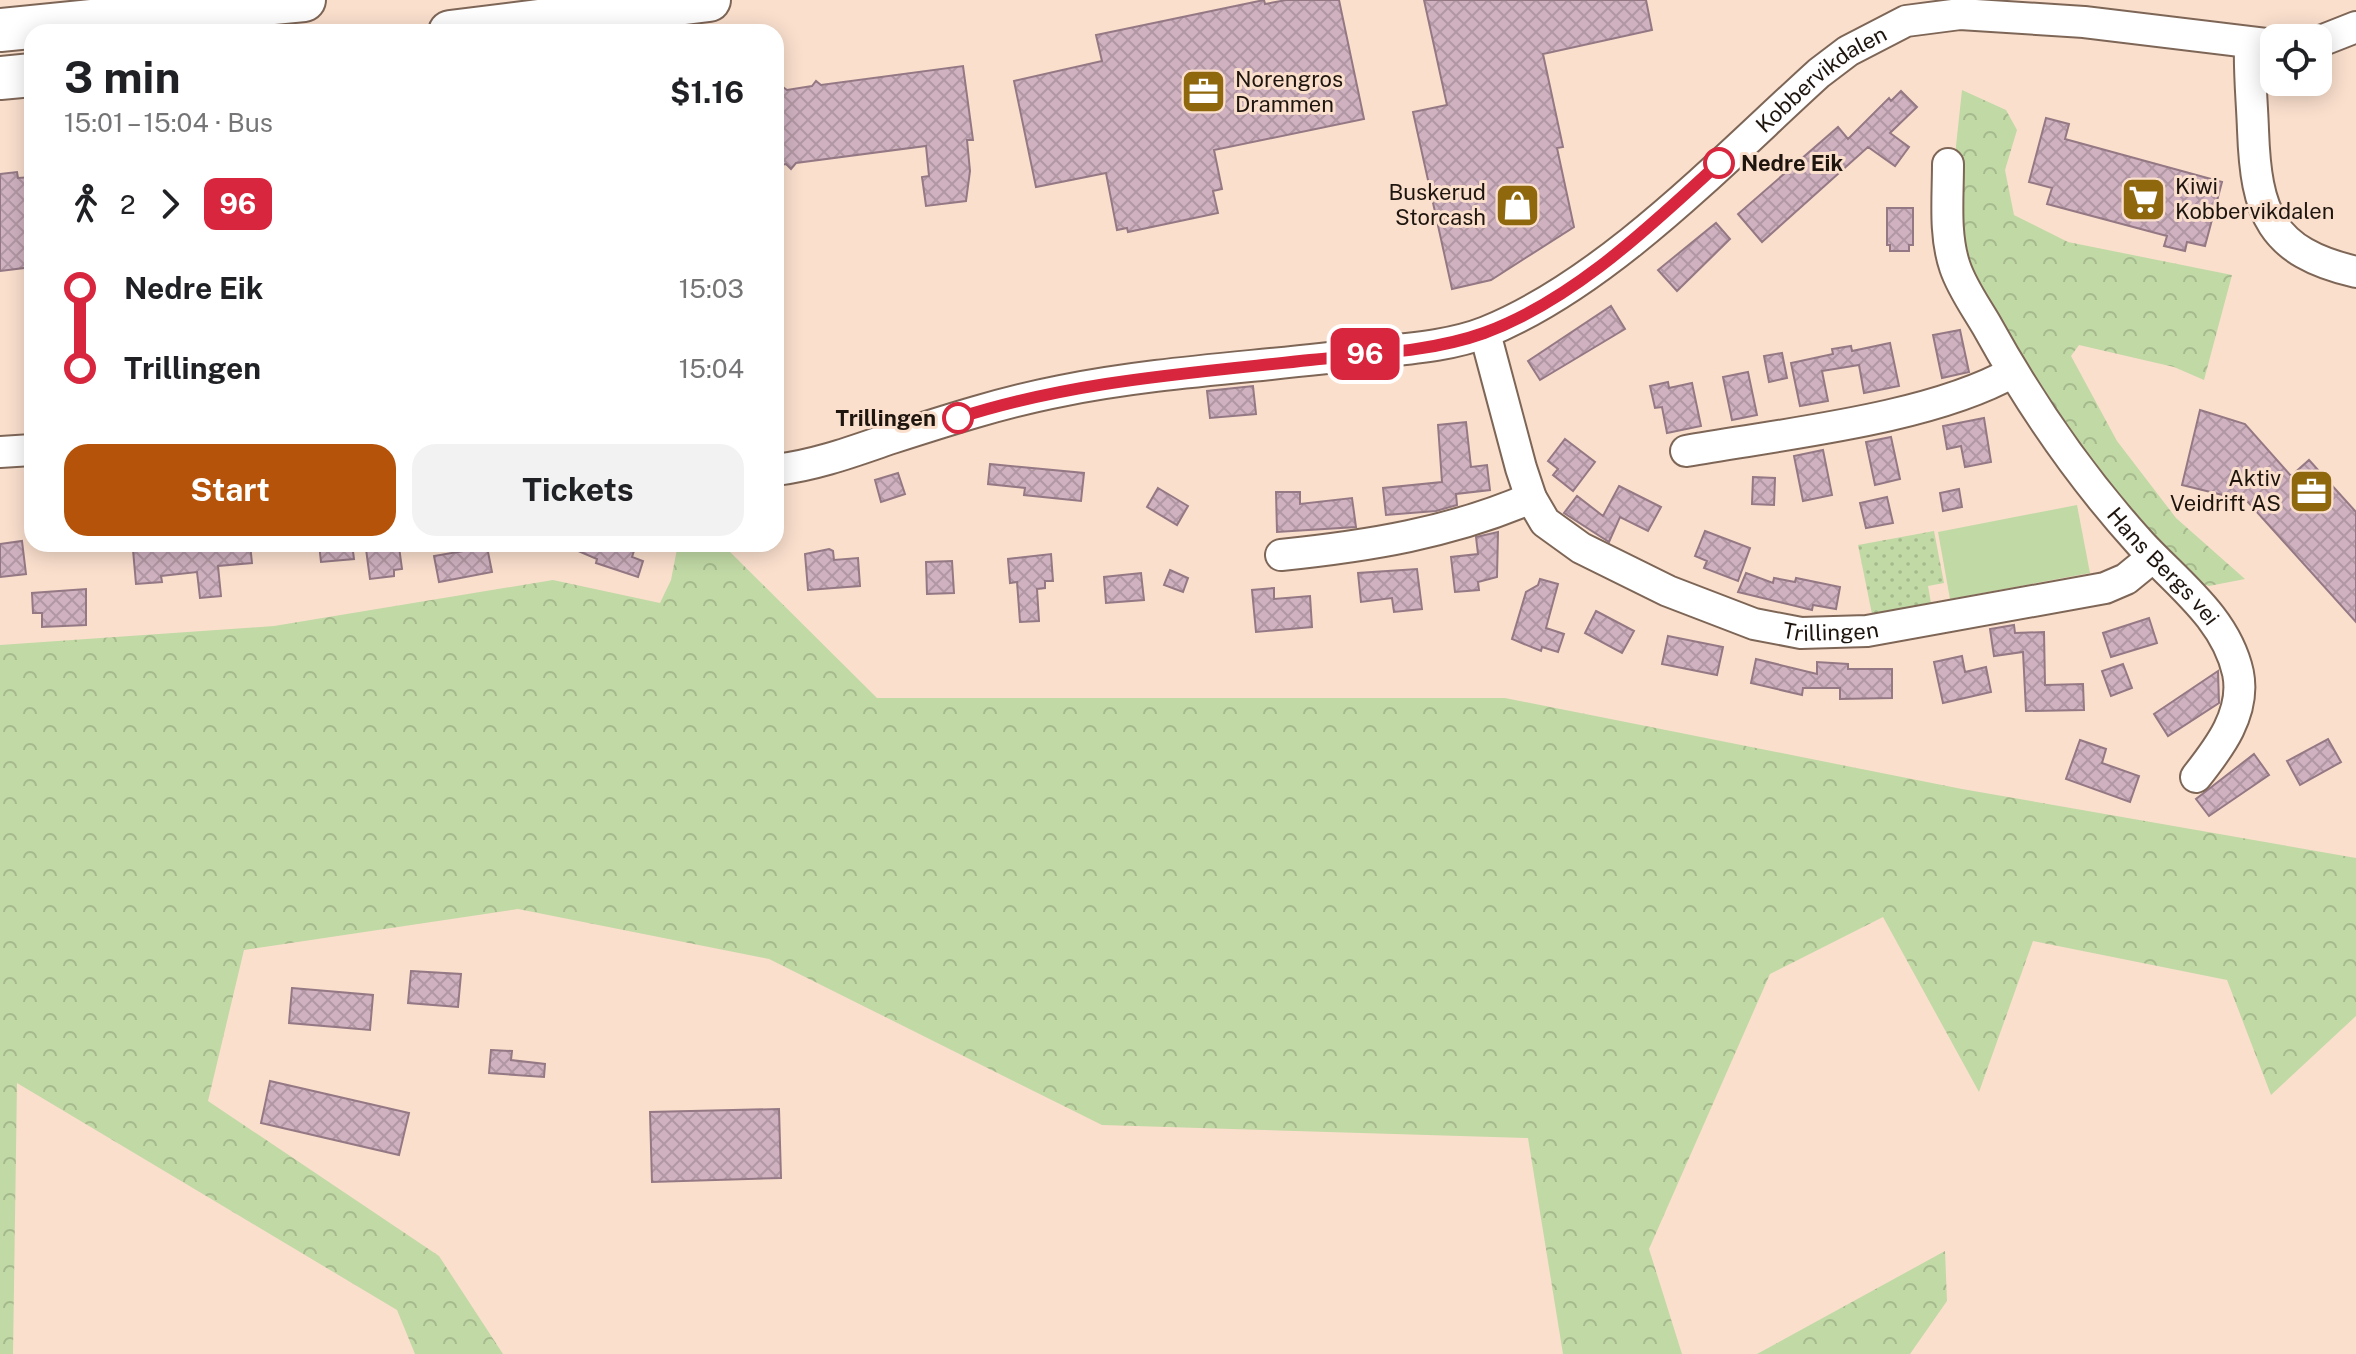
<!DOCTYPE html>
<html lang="en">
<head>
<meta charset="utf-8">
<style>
  :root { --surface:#fff; --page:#f2f2f2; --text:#202124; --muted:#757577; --accent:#b45309 }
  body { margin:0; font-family:"Public Sans",sans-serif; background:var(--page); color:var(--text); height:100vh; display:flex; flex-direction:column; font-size:30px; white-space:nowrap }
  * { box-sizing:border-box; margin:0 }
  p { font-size:26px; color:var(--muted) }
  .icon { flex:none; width:44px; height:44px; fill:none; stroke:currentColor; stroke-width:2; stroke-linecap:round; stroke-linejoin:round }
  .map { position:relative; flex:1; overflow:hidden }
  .panel { position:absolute; left:24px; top:24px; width:760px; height:528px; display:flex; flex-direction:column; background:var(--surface); border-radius:24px; box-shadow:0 4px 20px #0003 }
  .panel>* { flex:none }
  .badge { padding:0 16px; border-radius:12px; font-size:28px; line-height:52px }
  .tools { position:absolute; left:2260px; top:24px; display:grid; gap:16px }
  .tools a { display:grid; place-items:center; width:72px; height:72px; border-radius:16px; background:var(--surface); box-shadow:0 4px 20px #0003; font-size:40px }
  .map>.badge { position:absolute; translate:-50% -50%; box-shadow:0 0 0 4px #fff }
  .legs { display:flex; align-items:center; gap:12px; height:88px; padding:0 40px; font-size:26px }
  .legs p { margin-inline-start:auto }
  .overview { display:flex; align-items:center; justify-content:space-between; height:136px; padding:0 40px }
  h1 { font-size:44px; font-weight:700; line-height:60px }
  .primary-button { display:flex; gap:16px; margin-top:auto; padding:16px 40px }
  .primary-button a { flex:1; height:92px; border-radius:24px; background:var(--accent); color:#fff; font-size:32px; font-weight:700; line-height:92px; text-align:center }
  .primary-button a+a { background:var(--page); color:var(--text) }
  ul { padding:0 40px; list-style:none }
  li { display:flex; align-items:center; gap:28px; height:80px; font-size:30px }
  li i { display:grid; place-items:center; width:12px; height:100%; margin:0 10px; background:currentColor }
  li i::after { content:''; width:20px; height:20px; margin:-10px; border:6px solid; border-radius:50%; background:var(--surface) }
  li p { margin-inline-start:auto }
  li:first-child i { background:linear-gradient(#0000 50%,currentColor 0) }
  li:last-child i { background:linear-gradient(currentColor 50%,#0000 0) }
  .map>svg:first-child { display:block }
  .grass { fill:#c1d9a5 }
  .forest { fill:url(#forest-crowns) }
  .park { fill:url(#park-dots) }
  .building { fill:url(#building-cross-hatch); stroke:#947884; stroke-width:2 }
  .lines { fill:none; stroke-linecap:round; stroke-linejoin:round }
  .minor-casing { stroke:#7e6657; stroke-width:34 }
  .highway-casing { stroke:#7e6657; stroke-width:46 }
  .minor { stroke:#fff; stroke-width:30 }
  .highway { stroke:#fff; stroke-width:42 }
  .line-1-casing { stroke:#fff; stroke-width:18 }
  .line-1 { stroke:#d7263d; stroke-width:12 }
  .stop-1-dot { fill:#fff; stroke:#d7263d; stroke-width:4 }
  .labels { text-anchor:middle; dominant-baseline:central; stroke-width:6; stroke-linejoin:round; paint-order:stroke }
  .poi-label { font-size:22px; fill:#1e150e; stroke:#fadfcd; text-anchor:start }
  .street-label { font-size:22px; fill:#1e150e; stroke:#fadfcd }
  .stop-label { font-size:22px; font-weight:bold; fill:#1e150e; stroke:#fadfcd; text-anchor:start }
</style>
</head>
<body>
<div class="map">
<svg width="2356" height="1354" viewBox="0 0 2356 1354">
  <defs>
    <pattern id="forest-crowns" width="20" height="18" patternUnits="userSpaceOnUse" patternTransform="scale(2)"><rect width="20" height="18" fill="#c1d9a5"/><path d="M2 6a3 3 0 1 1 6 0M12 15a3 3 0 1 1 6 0" fill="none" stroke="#a5b98d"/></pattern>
    <pattern id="park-dots" width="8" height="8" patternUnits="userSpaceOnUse" patternTransform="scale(2)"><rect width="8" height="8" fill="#c1d9a5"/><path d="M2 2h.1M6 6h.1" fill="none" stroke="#a5b98d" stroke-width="1.8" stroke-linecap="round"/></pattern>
    <pattern id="building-cross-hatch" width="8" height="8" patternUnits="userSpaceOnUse" patternTransform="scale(2)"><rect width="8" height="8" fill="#cfb1bf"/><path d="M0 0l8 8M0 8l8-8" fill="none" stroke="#b197a3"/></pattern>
  </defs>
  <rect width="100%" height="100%" fill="#fadfcd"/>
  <path class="grass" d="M2077,505L2090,573L1950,599L1938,532Z"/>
  <path class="forest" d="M1962,90L2006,110L2017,130L2005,170L2014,215L2068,242L2232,275L2204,380L2174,367L2079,345L2071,356L2117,441L2176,518L2245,579L2209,586L2196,582L2088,463L1962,266L1957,228L1956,146Z
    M678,544H722L877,698H1505L1962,789L2356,858V1016L2271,1095L2227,980L2033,941L1979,1092L1883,917L1770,974L1649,1249L1682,1354H1563L1528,1138L1102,1125L769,959L518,909L244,950L208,1101L439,1256L503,1354H415L397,1310L17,1083L13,1354H0V645L274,626L553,580L660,603L671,580Z
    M1945,1251L1947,1301L1910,1354H1757Z"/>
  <path class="park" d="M1934,531L1944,583L1928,586L1932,609L1873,619L1858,545Z"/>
  <path class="building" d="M1264,0L1265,4L1286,0H1339L1364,119L1214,150L1222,189L1213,191L1218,213L1128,232L1127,228L1117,230L1106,173L1036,187L1014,81L1102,61L1096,35Z
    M1424,0H1646L1652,30L1543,54L1563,147L1557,148L1574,227L1491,280L1452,289L1413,112L1447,105Z
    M963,66L973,140H967L970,171L966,201L926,206L922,177L929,176L926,146L796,163L791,169L786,164L776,166V82L787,90L812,86L816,81L821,85Z
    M1901,91L1917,107L1890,133L1909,147L1895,166L1868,147L1762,242L1738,214L1838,127L1848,139L1889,98L1891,101Z
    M2046,118L2069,124L2065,139L2222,182L2205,246L2187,242L2185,251L2164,246L2167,236L2047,204L2052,188L2029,182Z
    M17,172L18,178L32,177V267L0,271V174Z
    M1887,208H1913V245H1909V251H1890V245H1887Z
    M1716,223L1730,239L1677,291L1658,270Z
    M1611,306L1625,329L1540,380L1528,361Z
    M1960,330L1969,372L1942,378L1933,335Z
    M1890,343L1899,386L1864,393L1859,365L1822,371L1828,401L1800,406L1791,363L1833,354L1832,349L1851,346L1852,351Z
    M1782,353L1787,378L1769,382L1764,356Z
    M1748,372L1757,415L1732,420L1723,377Z
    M1668,382L1669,388L1692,383L1701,426L1667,433L1662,407L1655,408L1650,386Z
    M1253,386L1256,414L1210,418L1207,391Z
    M2200,410L2245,424L2291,476L2309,460L2356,512V622L2247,501L2182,485Z
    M1984,418L1991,462L1965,467L1961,446L1947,449L1943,426Z
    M1466,422L1471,467L1487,465L1490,490L1456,494L1457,505L1436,511L1386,515L1383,488L1442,482L1438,425Z
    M1891,437L1900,479L1875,485L1866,442Z
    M1565,439L1595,462L1573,491L1553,475L1558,469L1548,461Z
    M1823,450L1832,495L1803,501L1794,456Z
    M990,464L1084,473L1081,501L1024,495L1025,488L988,484Z
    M898,473L905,494L881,502L875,480Z
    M1753,477L1775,478L1774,505L1752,504Z
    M1619,486L1661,507L1648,531L1620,517L1609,542L1564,513L1577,496L1603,516Z
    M1158,488L1188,506L1177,525L1147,507Z
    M1959,489L1962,507L1943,511L1940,493Z
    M1276,492H1300V504L1352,498L1356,527L1277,532Z
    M1887,497L1893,523L1866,528L1860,503Z
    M1705,531L1750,548L1738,581L1704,568L1707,561L1695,556Z
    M1498,532L1497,577L1478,582L1479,590L1455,592L1451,557L1478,554L1476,537Z
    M22,541L26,574L0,577V544Z
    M157,544H250L252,563L218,566L221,596L200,598L197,572L161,576L162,582L136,584L133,550L157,548Z
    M319,544H352L354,559L321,562Z
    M562,544H623L635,548L632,557L643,561L638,577L596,563L597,559Z
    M391,546L399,547L402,569L394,570V576L370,579L366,549Z
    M487,547L492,572L439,582L434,556Z
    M829,549L833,551L834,560L858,558L860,586L808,590L805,554Z
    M1051,554L1053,581H1045V588L1037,589L1039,621L1020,622L1017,582L1010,583L1008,559Z
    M952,561L954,593L927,594L926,562Z
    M1417,569L1422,609L1394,612L1392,598L1361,602L1358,573Z
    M1170,570L1188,578L1183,592L1164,585Z
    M1141,573L1144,600L1106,603L1104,577Z
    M1746,573L1773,583L1774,578L1795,582L1796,578L1840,587L1836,609L1813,605L1812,610L1738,592Z
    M1540,579L1558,584L1546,628L1564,634L1558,652L1542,647L1541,651L1512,639L1526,592L1538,585Z
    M1274,588V599L1310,596L1312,627L1256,632L1252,590Z
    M86,589V625L42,627V613H33L32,593Z
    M1596,611L1634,631L1622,653L1585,633Z
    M2149,618L2157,643L2111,657L2103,633Z
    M2014,625L2015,633L2044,632L2045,685L2083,684L2084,710L2026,711L2023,652L1994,656L1990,629Z
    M1668,636L1723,647L1717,675L1662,664Z
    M1962,656L1965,672L1986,667L1991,692L1943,703L1934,662Z
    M1756,659L1817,674V662L1848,664V669H1892V698L1840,699V688H1803L1802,695L1751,683Z
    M2123,664L2132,688L2111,696L2102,671Z
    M2218,671L2219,703L2168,736L2154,714Z
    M2328,739L2341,762L2300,785L2287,761Z
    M2080,740L2106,749L2102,763L2139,776L2130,802L2066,779Z
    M2254,754L2269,775L2209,816L2196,799Z
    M411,971L461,974L458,1007L408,1003Z
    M292,988L373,995L370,1030L289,1023Z
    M491,1050L512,1051L511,1060L545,1064L544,1077L489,1073Z
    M270,1081L409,1113L399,1155L261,1123Z
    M779,1109L781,1178L652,1182L650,1112Z"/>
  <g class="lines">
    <defs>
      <g id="minor">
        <path d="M2318,42L2356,27"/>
        <path d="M2250,44C2249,73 2252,101 2253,130C2256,213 2270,252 2356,272"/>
        <path id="s1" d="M1948,164C1948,198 1944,235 1955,267C1962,288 1976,307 1987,326C2030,404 2081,478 2141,544C2177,583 2226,618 2238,673C2246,713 2219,748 2196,777"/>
        <path id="s2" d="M1485,333L1521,468L1531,498L1545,522L1581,548L1668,591L1754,624L1801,633L1867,631L2105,588L2126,579L2153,557"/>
        <path d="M1686,451C1782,434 1930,419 2013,372"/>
        <path d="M0,452L32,450"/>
        <path id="s3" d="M776,470C817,465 854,451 892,438C948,420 1004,402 1061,391C1160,371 1262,367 1361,354C1402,349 1448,347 1486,332C1607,283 1723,160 1819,73L1848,51L1906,21L1960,14L2084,22L2274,45"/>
        <path d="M1281,555C1368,546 1450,533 1531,498"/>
      </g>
      <path id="highway" d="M0,30L304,0
        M450,32L709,0
        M0,78L32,75"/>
    </defs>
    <use href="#minor" class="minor-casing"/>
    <use href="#highway" class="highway-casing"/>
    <use href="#minor" class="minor"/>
    <use href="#highway" class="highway"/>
  </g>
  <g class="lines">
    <defs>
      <path id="line-1" d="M958,418C1072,381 1192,373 1310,360C1367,354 1431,352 1484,333C1574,300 1650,226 1719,163"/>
    </defs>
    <use href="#line-1" class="line-1-casing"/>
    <use href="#line-1" class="line-1"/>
  </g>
  <defs>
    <symbol id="office-square" viewBox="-11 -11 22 22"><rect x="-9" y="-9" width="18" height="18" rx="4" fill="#8f670d" stroke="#fadfcd"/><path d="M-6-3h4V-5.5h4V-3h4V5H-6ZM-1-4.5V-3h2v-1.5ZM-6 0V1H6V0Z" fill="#fff"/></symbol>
    <symbol id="supermarket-square" viewBox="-11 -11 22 22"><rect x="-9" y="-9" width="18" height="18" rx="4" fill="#8f670d" stroke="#fadfcd"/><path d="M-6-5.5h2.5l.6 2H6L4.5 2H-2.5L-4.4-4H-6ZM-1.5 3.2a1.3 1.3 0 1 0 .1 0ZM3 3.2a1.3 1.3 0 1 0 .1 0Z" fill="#fff"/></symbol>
    <symbol id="shop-square" viewBox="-11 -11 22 22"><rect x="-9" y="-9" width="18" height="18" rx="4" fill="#8f670d" stroke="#fadfcd"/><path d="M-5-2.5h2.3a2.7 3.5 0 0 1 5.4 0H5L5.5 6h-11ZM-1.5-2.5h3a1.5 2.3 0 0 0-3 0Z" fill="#fff"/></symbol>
  </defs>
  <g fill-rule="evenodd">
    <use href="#office-square" x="1178" y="66" width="51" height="51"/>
    <use href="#supermarket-square" x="2118" y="174" width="51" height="51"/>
    <use href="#shop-square" x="1492" y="180" width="51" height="51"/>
    <use href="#office-square" x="2286" y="466" width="51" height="51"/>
  </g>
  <g class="stop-1-dot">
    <circle cx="1719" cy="163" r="14"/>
    <circle cx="958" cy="418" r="14"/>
  </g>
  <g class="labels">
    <g class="poi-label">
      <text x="1235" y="79">Norengros<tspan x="1235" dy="25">Drammen</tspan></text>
      <text x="2175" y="186">Kiwi<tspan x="2175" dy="25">Kobbervikdalen</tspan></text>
      <text x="1486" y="192" text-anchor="end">Buskerud<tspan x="1486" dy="25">Storcash</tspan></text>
      <text x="2281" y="478" text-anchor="end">Aktiv<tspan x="2281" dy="25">Veidrift AS</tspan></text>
    </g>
    <g class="street-label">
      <text stroke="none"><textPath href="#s3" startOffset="1148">Kobbervikdalen</textPath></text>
      <text stroke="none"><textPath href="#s1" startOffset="470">Hans Bergs vei</textPath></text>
      <text stroke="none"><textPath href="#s2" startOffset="510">Trillingen</textPath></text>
    </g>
    <g class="stop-label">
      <text x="1741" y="163">Nedre Eik</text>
      <text x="936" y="418" text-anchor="end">Trillingen</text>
    </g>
  </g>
</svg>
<div class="tools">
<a><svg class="icon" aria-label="locate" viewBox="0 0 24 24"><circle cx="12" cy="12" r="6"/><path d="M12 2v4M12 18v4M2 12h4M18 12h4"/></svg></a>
</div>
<b class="badge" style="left:1365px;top:354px;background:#d7263d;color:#fff">96</b>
<section class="panel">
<div class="overview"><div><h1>3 min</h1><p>15:01 – 15:04 · Bus</p></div><b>$1.16</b></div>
<div class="legs"><svg class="icon" aria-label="walk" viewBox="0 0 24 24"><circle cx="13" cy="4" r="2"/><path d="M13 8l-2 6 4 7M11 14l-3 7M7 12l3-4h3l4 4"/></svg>2<svg class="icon" aria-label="forward" viewBox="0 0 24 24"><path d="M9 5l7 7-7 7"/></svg><b class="badge" style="background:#d7263d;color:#fff">96</b></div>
<ul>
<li><i style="color:#d7263d"></i><b>Nedre Eik</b><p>15:03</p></li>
<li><i style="color:#d7263d"></i><b>Trillingen</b><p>15:04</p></li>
</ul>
<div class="primary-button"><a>Start</a><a>Tickets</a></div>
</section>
</div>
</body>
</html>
